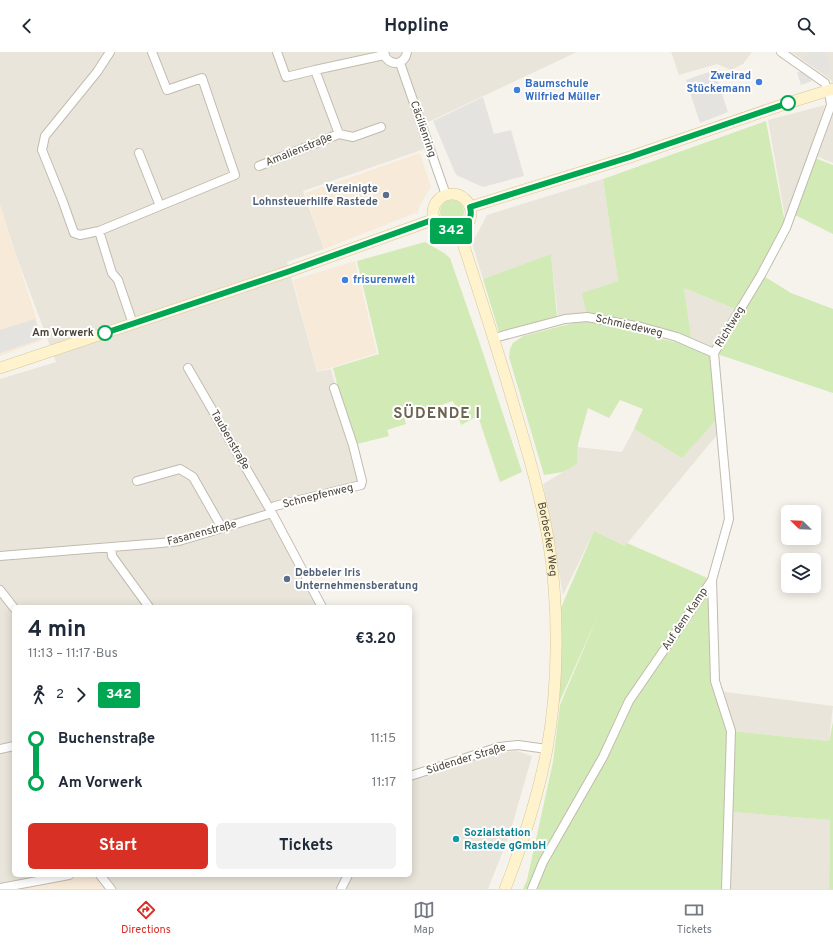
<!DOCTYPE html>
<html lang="en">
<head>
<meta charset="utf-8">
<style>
  :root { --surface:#fff; --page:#f2f2f3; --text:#1f2937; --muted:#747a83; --line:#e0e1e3; --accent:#d93025 }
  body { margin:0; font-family:Overpass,sans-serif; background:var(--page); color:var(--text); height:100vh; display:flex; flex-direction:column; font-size:15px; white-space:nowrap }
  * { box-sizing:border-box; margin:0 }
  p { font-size:13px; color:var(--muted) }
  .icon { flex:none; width:22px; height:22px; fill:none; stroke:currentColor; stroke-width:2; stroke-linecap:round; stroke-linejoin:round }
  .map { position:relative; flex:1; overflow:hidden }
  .side { position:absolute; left:12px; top:553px; width:400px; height:272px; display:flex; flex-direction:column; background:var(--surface); border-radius:6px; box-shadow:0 2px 10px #0003 }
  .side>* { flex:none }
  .badge { padding:0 8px; border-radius:3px; font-size:14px; line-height:26px }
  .needle { width:26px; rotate:293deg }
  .buttons { position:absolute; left:781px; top:453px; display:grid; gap:8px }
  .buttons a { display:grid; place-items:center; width:40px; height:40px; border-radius:6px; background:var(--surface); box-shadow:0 2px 10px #0003; font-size:20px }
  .map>.badge { position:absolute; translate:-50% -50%; box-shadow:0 0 0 2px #fff }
  .legs { display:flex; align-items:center; gap:6px; height:44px; padding:0 16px; font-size:13px }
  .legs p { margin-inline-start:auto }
  .summary { display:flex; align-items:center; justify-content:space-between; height:68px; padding:0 16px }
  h1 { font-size:22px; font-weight:700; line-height:30px }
  .primary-button { display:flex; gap:8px; margin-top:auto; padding:8px 16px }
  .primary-button a { flex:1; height:46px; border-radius:6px; background:var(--accent); color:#fff; font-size:16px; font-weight:700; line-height:46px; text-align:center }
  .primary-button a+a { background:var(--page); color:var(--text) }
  ul { padding:0 16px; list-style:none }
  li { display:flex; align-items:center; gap:14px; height:44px; font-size:15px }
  li i { display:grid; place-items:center; width:6px; height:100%; margin:0 5px; background:currentColor }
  li i::after { content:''; width:10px; height:10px; margin:-5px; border:3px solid; border-radius:50%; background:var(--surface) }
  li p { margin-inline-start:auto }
  li:first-child i { background:linear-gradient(#0000 50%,currentColor 0) }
  li:last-child i { background:linear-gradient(currentColor 50%,#0000 0) }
  header { display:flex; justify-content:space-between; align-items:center; height:52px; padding:0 16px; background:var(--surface); font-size:18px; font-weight:700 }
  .tab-bar { display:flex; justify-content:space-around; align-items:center; height:56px; border-top:1px solid var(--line); background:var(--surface); font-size:11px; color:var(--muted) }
  .tab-bar a { display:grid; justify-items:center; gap:2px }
  .tab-bar .current { color:var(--accent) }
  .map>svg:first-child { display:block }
  .residential { fill:#eae5da }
  .commercial { fill:#f7ead8 }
  .green { fill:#d2eab5; fill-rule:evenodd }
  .parking { fill:#e5e3e0 }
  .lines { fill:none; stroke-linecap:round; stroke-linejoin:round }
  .street-casing { stroke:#c2bbae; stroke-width:10 }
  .secondary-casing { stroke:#d6c79b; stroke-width:12 }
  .street { stroke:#fff; stroke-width:8 }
  .secondary { stroke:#fff3cd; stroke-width:11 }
  .line-1-casing { stroke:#fff; stroke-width:9 }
  .line-1 { stroke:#00a651; stroke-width:6 }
  .shop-dot { fill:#3f7fe0; stroke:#fff; stroke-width:1.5 }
  .stop-1-dot { fill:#fff; stroke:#00a651; stroke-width:2 }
  .service-dot { fill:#5c6f8a; stroke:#fff; stroke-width:1.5 }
  .culture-dot { fill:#0f9aa8; stroke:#fff; stroke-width:1.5 }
  .labels { text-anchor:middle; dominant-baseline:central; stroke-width:4; stroke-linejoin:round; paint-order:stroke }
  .shop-label { font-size:11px; font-weight:bold; fill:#366cbe; stroke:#fff; text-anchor:start }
  .street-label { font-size:11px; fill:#4b4439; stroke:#fff }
  .service-label { font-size:11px; font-weight:bold; fill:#4e5e75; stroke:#fff; text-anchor:end }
  .stop-label { font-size:11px; font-weight:bold; fill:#4b4439; stroke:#fff; text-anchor:end }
  .culture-label { font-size:11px; font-weight:bold; fill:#0d838f; stroke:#fff; text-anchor:start }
  .district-label { font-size:15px; font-weight:bold; letter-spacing:1px; fill:#6e6250; stroke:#fff }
</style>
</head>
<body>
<header><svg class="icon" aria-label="back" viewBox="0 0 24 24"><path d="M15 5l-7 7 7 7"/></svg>Hopline<svg class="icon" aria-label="search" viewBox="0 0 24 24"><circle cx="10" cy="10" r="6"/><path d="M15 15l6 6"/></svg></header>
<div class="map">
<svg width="833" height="837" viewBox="0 0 833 837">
  <rect width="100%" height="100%" fill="#f6f3ec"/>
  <path class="residential" d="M0,0H577L422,73L430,95L303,139L324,197L287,210L317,320L331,317L362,429L271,460L322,555H14V823H69L0,836V327L56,310L17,206L0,153Z
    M671,0H752L743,12L731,18L717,12L679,23Z
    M791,0H833V36L832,29Z
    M825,53L786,171L768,68Z
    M833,53V111L816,104Z
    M603,127L618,229L583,241L587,265L558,266L551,202L483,227L472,191L487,163Z
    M684,236L740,259L714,301L692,292Z
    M720,364L721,378L625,494L594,479L563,543L543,432L577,412L578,395L622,400L634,377L682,406Z
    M718,639L833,654L829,689L731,679Z
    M517,699L532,704L510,781L488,837H111L100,823H410V725L499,700Z
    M732,760L830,768L829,837H724Z"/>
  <path class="commercial" d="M420,101L431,135L419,155L418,160L324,197L305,141Z
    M0,153L43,288L0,304Z
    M355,209L377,301L317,320L293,228Z
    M69,823H100L111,837H0Z"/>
  <path class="green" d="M766,69L786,176L762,223L791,241L833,257V341L714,301L720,364L682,406L634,377L643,357L620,348L609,366L588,356L578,392L577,412L563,420L544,423L509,305L510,297L513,291L523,284L585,268L616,275L674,290L677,285L587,265L582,241L618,229L603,127ZM684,236L740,259L714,301L692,291Z
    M815,106L833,113V182L795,163Z
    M440 160a12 12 0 1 1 24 0a12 12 0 1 1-24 0Z
    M425,190L444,201L450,206L480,292L522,420L500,430L478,364L461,373L453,349L421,360L419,355L403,360L406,372L387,378L389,384L353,393L333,316L379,302L357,209Z
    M551,202L557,265L499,280L483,227Z
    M594,479L625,494L627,491L712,528L715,629L731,679L829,689L833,670V837H829L830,768L732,760L724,837H523L527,828L553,710L560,653L599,561L559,651L560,558Z"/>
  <path class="parking" d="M812,0H825L832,18L824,21L802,6Z
    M714,18L728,60L700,71L686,28Z
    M805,19L810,23L812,29L801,33L797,20Z
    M483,45L494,82L511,78L524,124L483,135L456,123L433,69Z
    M35,267L41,287L0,301V278Z"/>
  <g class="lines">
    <defs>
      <path id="street" d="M110,0L97,20L45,84L42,98L63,150L74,181L80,183L99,179L235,123L202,26L167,38L152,0
        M277,0L286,25L315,18
        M384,0L386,6C394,15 405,11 407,0
        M400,11L446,143
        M381,75L353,85L339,82L315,18L384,3
        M139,101L160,154
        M259,114L339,82
        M99,179L112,221L118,228L133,272
        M494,286L565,267L587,265L641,275L677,285L714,301
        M188,316L272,461
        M137,429L180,417L193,425L222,476
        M270,457L275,454L361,433L362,429L353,393L334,336
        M111,495L112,504L149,555
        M0,504L161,491L179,489L272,461L322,555
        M0,538L14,556
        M0,697L14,694
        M410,724L499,695L518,693L547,697
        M100,823L111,837
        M0,836L69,823
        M341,837L348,823
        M532,837L543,810L603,705L629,649L712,528
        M726,837L731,679L715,629L712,528L729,467L714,301L761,223L786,176L831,53L830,46L825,31L781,0"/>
      <g id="secondary">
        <circle cx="452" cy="161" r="19"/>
        <path d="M470,155L630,105L788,51L833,37"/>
        <path id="s1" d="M459,179C478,237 497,295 514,354C527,398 540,441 548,486C559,551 559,632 547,697C538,745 523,791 505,837"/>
        <path d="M0,316L290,219L435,167"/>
      </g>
    </defs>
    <use href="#street" class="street-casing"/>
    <use href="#secondary" class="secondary-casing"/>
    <use href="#street" class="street"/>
    <use href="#secondary" class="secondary"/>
  </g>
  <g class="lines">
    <defs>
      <path id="line-1" d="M105,281L290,219L435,167C446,189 476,179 470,155L630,105L788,51"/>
    </defs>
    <use href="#line-1" class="line-1-casing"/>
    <use href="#line-1" class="line-1"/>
  </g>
  <g class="shop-dot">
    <circle cx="759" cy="30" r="4"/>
    <circle cx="517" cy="38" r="4"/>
    <circle cx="345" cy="228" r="4"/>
  </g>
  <g class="stop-1-dot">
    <circle cx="788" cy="51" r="7"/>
    <circle cx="105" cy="281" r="7"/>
  </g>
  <g class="service-dot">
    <circle cx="386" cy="143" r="4"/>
    <circle cx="287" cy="527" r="4"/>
  </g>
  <circle class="culture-dot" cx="456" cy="787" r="4"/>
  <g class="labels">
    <g class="shop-label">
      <text x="751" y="24" text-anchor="end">Zweirad<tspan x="751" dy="13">Stückemann</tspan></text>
      <text x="525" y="32">Baumschule<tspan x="525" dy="13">Wilfried Müller</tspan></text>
      <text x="353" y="228">frisurenwelt</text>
    </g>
    <g class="street-label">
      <text transform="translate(423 77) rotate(71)">Cäcilienring</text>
      <text transform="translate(299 98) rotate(-22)">Amalienstraße</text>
      <text transform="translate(629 274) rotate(13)">Schmiedeweg</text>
      <text transform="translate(730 275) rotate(-59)">Richtweg</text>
      <text transform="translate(230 388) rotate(60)">Taubenstraße</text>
      <text transform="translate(318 444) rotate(-14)">Schnepfenweg</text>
      <text transform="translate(202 481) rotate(-15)">Fasanenstraße</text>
      <text stroke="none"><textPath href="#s1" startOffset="321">Borbecker Weg</textPath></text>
      <text transform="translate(685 567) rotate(-56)">Auf dem Kamp</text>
      <text transform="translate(466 707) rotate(-17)">Südender Straße</text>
    </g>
    <g class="service-label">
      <text x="378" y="137">Vereinigte<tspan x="378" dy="13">Lohnsteuerhilfe Rastede</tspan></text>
      <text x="295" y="521" text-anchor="start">Debbeler Iris<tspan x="295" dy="13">Unternehmensberatung</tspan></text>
    </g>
    <g class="stop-label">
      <text x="94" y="281">Am Vorwerk</text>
    </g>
    <g class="culture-label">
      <text x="464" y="781">Sozialstation<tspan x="464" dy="13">Rastede gGmbH</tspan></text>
    </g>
    <g class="district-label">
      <text x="437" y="362">SÜDENDE I</text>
    </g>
  </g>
</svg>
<div class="buttons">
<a><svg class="needle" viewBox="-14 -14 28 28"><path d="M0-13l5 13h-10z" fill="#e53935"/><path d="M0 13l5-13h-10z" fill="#747a83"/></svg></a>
<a><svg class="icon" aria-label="layers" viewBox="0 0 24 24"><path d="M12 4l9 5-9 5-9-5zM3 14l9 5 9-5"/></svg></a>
</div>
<b class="badge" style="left:451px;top:179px;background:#00a651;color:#fff">342</b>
<section class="side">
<div class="summary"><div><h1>4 min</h1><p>11:13 – 11:17 · Bus</p></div><b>€3.20</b></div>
<div class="legs"><svg class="icon" aria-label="walk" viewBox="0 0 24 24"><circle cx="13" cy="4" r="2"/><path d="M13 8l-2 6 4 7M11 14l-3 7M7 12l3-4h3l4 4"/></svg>2<svg class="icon" aria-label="forward" viewBox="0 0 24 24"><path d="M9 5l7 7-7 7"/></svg><b class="badge" style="background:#00a651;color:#fff">342</b></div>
<ul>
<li><i style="color:#00a651"></i><b>Buchenstraße</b><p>11:15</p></li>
<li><i style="color:#00a651"></i><b>Am Vorwerk</b><p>11:17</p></li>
</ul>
<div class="primary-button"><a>Start</a><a>Tickets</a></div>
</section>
</div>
<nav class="tab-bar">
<a class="current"><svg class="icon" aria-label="directions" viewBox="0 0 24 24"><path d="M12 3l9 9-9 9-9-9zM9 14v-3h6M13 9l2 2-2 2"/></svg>Directions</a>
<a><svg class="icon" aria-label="map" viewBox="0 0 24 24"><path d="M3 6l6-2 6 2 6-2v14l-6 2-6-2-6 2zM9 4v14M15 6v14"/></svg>Map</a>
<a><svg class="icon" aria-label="tickets" viewBox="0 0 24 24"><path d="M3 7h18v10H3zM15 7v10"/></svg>Tickets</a>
</nav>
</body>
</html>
